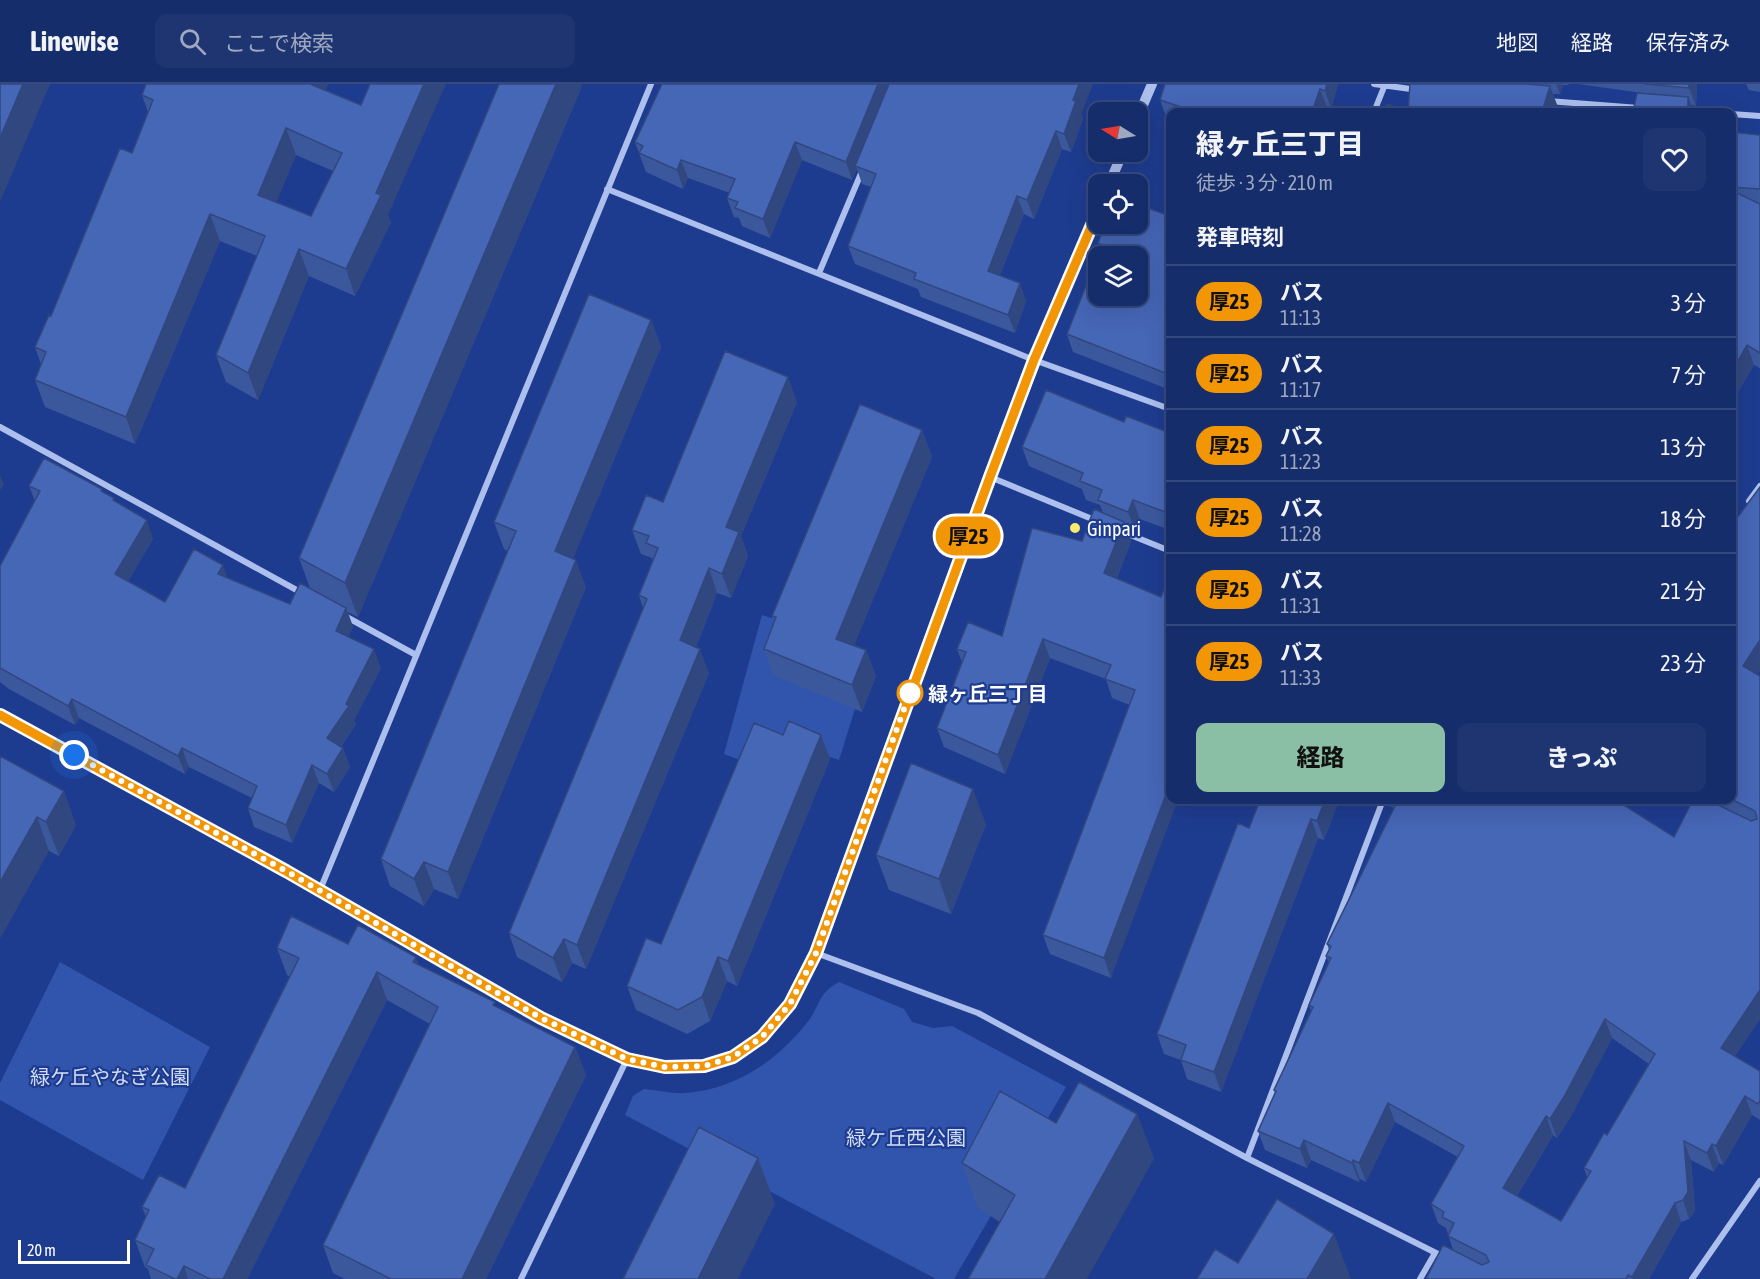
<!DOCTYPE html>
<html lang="ja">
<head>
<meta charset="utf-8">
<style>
  :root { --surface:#162d6b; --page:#1f3571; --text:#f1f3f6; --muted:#9ea8c1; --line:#35497e; --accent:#8abfa5 }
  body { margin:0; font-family:"Asap Condensed","Noto Sans JP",sans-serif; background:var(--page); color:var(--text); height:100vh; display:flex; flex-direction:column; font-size:22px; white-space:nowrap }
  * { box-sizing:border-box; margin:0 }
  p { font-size:20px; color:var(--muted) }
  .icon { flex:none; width:33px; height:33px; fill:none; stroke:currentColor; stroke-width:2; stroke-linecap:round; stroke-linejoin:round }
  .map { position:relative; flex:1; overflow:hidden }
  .details { position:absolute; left:1166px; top:24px; width:570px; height:696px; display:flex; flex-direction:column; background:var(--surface); border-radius:12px; box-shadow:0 6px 24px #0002,0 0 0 2px var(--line) }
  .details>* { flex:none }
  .badge { padding:0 12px; border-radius:20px; font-size:21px; line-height:39px }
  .needle { width:39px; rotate:281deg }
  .controls { position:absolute; left:1088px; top:18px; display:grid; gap:12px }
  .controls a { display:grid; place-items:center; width:60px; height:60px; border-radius:12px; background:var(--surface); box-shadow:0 6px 24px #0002,0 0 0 2px var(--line); font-size:30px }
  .scale { position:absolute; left:18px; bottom:15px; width:112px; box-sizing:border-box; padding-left:6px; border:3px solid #fff; border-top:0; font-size:16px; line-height:21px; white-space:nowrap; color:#fff; -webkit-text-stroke:4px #1e3c8f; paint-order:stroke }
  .you { position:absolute; width:30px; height:30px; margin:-15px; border:4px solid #fff; border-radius:50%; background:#1a73e8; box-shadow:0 0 0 9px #1a73e833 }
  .map>.badge { position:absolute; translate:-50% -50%; box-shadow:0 0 0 3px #fff }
  h2 { padding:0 30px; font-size:22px; line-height:54px }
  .round { display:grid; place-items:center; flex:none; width:63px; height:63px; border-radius:12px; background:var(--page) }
  .overview { display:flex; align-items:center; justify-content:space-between; height:102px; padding:0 30px }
  h1 { font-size:28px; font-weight:800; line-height:45px }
  .button { display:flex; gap:12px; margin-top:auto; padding:12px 30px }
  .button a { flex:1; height:69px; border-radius:12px; background:var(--accent); color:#111; font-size:24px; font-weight:800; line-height:69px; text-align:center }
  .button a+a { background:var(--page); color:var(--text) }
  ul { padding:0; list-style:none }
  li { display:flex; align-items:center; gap:18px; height:72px; padding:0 30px; border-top:2px solid var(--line) }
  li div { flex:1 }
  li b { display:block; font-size:22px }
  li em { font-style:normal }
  li .badge { min-width:66px; font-weight:700; text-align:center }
  header { display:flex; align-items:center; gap:36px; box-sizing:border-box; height:84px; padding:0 30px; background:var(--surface); border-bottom:2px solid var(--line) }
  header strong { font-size:28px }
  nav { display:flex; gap:33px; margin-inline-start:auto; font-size:21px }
  .search { width:420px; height:54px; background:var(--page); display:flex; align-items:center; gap:15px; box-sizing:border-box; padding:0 21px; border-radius:12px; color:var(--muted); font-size:22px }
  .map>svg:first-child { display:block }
  .green { fill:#3155ac }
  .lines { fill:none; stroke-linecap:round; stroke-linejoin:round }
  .minor { stroke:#acbfed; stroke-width:6 }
  .tertiary { stroke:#acbfed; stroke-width:10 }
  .wall { fill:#3c589d; fill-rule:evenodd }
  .shaded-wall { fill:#31477f }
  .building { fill:#4666b6; stroke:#31477f; stroke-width:1.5; fill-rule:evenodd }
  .line-casing { stroke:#fff; stroke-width:14 }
  .line { stroke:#f39606; stroke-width:9 }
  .walk { stroke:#fff; stroke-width:6; stroke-dasharray:0 10.8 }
  .poi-dot { fill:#fcea6b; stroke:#1e3c8f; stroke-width:2 }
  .stop-dot { fill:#fff; stroke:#f39606; stroke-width:3 }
  .labels { text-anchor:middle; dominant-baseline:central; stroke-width:4.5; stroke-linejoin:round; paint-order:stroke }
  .poi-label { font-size:20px; fill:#fff; stroke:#1e3c8f; text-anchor:start }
  .stop-label { font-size:20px; font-weight:bold; fill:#fff; stroke:#1e3c8f; text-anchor:start }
  .park-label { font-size:20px; fill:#d2ddf9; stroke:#1e3c8f }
</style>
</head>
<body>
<header>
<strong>Linewise</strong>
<div class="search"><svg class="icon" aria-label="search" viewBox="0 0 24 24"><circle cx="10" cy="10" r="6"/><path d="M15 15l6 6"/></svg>ここで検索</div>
<nav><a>地図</a><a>経路</a><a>保存済み</a></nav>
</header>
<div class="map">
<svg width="1760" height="1195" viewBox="0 0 1760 1195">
  <rect width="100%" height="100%" fill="#1e3c8f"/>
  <path class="green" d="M762,531L789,540L860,609L839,676L798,662L756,682L724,670Z
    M60,878L210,963L143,1096L0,1016V999Z
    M839,898L904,925L912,938L933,944L952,942L1066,1003L954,1195H936L625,1031L633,1012L644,1005C657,1006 672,1010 686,1009C736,1005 775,978 806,940C821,922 816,911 839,898Z"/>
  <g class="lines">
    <path class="minor" d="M1374,0L1418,6
      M1548,17L1639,24
      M1685,27L1710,28
      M1374,28L1384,3
      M1731,30L1760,32
      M607,105L1034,276L1170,325
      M819,189L862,87
      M0,343L302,509
      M990,393L1097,437
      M1749,417L1760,402
      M1123,448L1170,467
      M343,531L416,571
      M320,806L651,0
      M816,869L978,929L1247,1074L1444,1173
      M1247,1074L1383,716
      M521,1195L627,975
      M1420,1195L1435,1169
      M1692,1195L1760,1097"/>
    <path class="tertiary" d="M1137,35L1152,0
      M1109,100L1123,68
      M0,631L286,787L541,934L627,975L665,983L704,982L733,973L762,953L790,920L816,869C905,619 995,370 1098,126"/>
  </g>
  <path class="wall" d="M328,0L325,6L388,131L391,138L355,212L309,192L258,316L226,298L216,271L257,172L220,157L135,360L45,323L35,296L41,280L35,263L132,69L148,28L142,11ZM296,71L333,87L311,132L276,118Z
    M1165,0H1338L1331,25L1327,23L1325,28H1170V35L1166,33L1160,16Z
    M1410,0H1569L1568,1H1563L1560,10H1553L1557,21L1555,28H1385L1408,27Z
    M1578,0H1697L1696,22L1691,21L1694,28H1633L1643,9Z
    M1746,0H1760V8L1749,6Z
    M582,2L358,533L348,528L353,543L348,553L381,584L354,636L356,640L341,663L343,664L350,683L334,708L319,699L292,759L254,743L248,724L252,714L189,683L185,690L79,634L75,641L9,605L0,598V482L35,417L29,402L104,408L116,418L153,455L128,497L165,518L228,494L290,520L310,504L299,474Z
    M1081,31L1083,35L1071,68L1062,65L1034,135L1024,130L1000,191L1026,217L1015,249L921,213L918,205L855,180L848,162L871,103L862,100L857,85L852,96L802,76L770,154L742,142L739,134L734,133L727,114L730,109L688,94L683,105L646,88L635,58Z
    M1731,48L1760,51V284L1754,281L1731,320Z
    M1170,132V306L1073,268L1067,250L1100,166L1098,159Z
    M651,236L661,263L573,474L586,503L458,815L434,805L424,822L390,802L381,775L508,467L504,465L494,438Z
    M797,318L741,452L748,472L731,514L717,509L696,563L709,589L586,885L572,879L562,898L517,873L509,849L643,524L639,511L653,477L652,474L641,470L632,446L663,418Z
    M1124,338L1170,349V446L1140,435L1135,447L1126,443L1131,457L1117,494L1161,513L1111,894L1050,870L1043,851L1130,621L1112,614L1106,595L1050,574L1005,690L944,663L937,644L962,578L957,565L1002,552L1082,457L1103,429L1100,421L1086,416L1082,405L1029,382L1022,363Z
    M922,346L932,373L854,561L866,566L876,592L862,628L773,591L764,565L774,538L772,532Z
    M1760,403V586L1757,591L1760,935L1735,972L1760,987V1036L1752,1031L1723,1081L1719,1079L1714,1088L1691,1076L1695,1127L1689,1135L1681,1138L1649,1195H1426L1453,1166L1446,1144L1438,1139L1431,1120L1458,1073L1395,1038L1366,1098L1360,1095L1359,1098L1311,1076L1307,1084L1265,1066L1258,1047L1275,1010L1274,1006L1311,928L1309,921L1329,879L1326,872L1329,866L1327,860L1394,724L1387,721L1385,716H1616L1674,753L1693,716H1731ZM1612,954L1649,980L1607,1051L1584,1084L1587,1093L1561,1137L1517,1112L1553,1051L1557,1054L1571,1032Z
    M783,651H821L830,675L737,902L727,897L710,937L687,950L636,926L627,902L661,860Z
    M0,672L76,741L59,772L49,767Z
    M1339,716L1324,756L1318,754L1221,1008L1187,995L1181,976L1164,970L1157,950L1249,744Z
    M986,740L951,830L889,806L876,771Z
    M348,860L419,881L497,923L575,963L586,991L486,1195H345L333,1189L323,1161L430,940L387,916L247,1195H151L148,1185L145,1183L135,1156L146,1133L142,1123L185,1104L290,893L287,891L277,864Z
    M1137,1030L1154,1075L1000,1138L978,1124L962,1079Z"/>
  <path class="shaded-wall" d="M23,0H50L0,118V54Z
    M308,0H328L318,26Z
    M424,0H446L388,131L391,138L355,212L346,185L376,109Z
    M556,0H581L582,2L358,533L345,499Z
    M878,0H892L855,82L857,85L852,96L846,78Z
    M1079,0H1093L1081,31L1083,35L1071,68L1064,50L1073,16Z
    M1327,0H1338L1331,25L1325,7Z
    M1556,0L1563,1L1560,10Z
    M1689,0H1697L1696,22L1689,4Z
    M1550,2L1557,21L1555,28H1542Z
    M1320,5L1327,23L1325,28H1312Z
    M1688,13L1694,28H1688Z
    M286,44L296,71L268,138L258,111Z
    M1056,47L1062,65L1034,135L1027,116Z
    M795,58L802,76L770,154L763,135Z
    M681,76L688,94L683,105L677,86Z
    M1017,112L1024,130L994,205L988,187Z
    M210,130L220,157L135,360L126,333Z
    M299,165L309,192L258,316L248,289Z
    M1020,199L1026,217L1015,249L1008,231Z
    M651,236L661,263L565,494L555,467Z
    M1747,261L1754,281L1731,320V289Z
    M788,293L797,318L741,452L748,472L731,514L722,490L726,443Z
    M922,346L932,373L846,581L836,555Z
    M0,391L4,400L0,407Z
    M1133,416L1140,435L1135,447L1128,428Z
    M147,436L153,455L121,508L115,490Z
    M1124,438L1131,457L1111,508L1104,489Z
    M576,476L586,503L458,815L448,788Z
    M223,481L230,500L218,490Z
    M709,484L717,509L689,580L680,556Z
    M346,524L353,543L343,565L336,547Z
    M1043,555L1050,574L1005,690L998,671Z
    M1760,556V586L1750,602L1743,582Z
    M374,565L381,584L354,636L356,640L334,673L327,654L346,620Z
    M700,565L709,589L586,885L577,861Z
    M866,566L876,592L862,628L852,601Z
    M72,615L79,634L75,641L68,622Z
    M821,651L830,675L737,902L728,877Z
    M182,664L189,683L185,690L178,672Z
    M343,664L350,683L334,708L327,690Z
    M312,681L319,699L292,759L286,741Z
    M1170,700V716H1178L1111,894L1104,874Z
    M973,705L986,740L951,830L939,795Z
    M64,707L76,741L59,772L46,738Z
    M1325,716H1339L1324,756L1317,737Z
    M37,733L49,767L0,855V798Z
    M1311,735L1318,754L1221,1008L1214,988Z
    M424,778L434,805L424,822L414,795Z
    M564,855L572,879L562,898L553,874Z
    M416,873L426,901L413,878Z
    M718,873L727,897L710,937L702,913Z
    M377,888L387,916L247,1195H223Z
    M1760,906V935L1728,983L1721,964Z
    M1605,935L1612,954L1571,1032L1557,1054L1550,1035Z
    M575,963L586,991L486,1195H462Z
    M1745,1012L1752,1031L1723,1081L1716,1062Z
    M1388,1019L1395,1038L1366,1098L1359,1079Z
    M1137,1030L1154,1075L1087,1195H1045Z
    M1546,1032L1553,1051L1510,1123L1503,1104Z
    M1304,1056L1311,1076L1307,1084L1300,1065Z
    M1684,1057L1691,1076L1695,1127L1689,1135L1683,1116Z
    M1712,1060L1719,1079L1714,1088L1707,1069Z
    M758,1074L775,1120L738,1195H698Z
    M1353,1076L1360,1095L1359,1098L1352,1079Z
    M1675,1119L1681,1138L1649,1195H1633L1632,1193Z
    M1334,1150L1351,1195H1307Z
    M184,1182L188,1195H177Z"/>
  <path class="building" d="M0,0H23L0,54Z
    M146,0H310L361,21L370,0H424L376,109L381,111L346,185L299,165L248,289L216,271L265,152L210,130L126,333L35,296L46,268L35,263L49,231L51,232L120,64L132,69L153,16L142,11ZM286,44L342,69L311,132L258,111Z
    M499,0H556L345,499L299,474Z
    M662,0H878L846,78L795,58L763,135L735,124L738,118L727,114L735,95L681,76L677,86L639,69L643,62L635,58Z
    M889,0H1079L1073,16L1076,17L1064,50L1056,47L1027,116L1017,112L988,187L1020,199L1008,231L914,195L916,189L848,162L876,90L855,82Z
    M1165,0H1327L1325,7L1320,5L1312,28H1196L1160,16Z
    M1410,0H1527L1550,2L1542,28H1385L1387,20L1408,27Z
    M1645,0H1689V4Z
    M1637,9L1688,13V28H1633Z
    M1731,48L1760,51V105L1731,103Z
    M1731,106L1760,120V269L1747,261L1731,289Z
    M1137,120L1170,132V291L1067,250L1102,161L1098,159L1105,140H1137ZM1098,172H1137V212H1098Z
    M589,210L651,236L555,467L576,476L448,788L424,778L414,795L381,775L516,447L494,438Z
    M725,267L788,293L726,443L739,448L722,490L709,484L680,556L700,565L577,861L564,855L553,874L509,849L647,515L639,511L658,464L646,459L649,452L632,446L646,411L663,418Z
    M1046,306L1124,338L1126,332L1170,349V424L1168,429L1133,416L1128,428L1098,416L1102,406L1080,397L1083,389L1022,363Z
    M860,320L922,346L836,555L866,566L852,601L764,565L776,533L772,532Z
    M44,374L102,405L101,407L114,414L113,416L147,436L115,490L165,518L194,465L223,481L218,490L290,520L300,499L346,524L336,547L374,565L346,620L349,622L327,654L343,664L327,690L312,681L286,741L248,724L257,702L182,664L178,672L72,615L68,622L0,584V482L40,407L29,402Z
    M1760,403V556L1743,582L1760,592V906L1721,964L1760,987V1017L1758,1020L1745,1012L1716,1062L1712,1060L1707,1069L1684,1057L1688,1108L1683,1116L1675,1119L1632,1193L1628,1191L1626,1195H1426L1443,1161L1482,1181L1489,1178L1486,1171L1448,1152L1454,1139L1442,1133L1444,1128L1431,1120L1464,1062L1388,1019L1359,1079L1353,1076L1352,1079L1304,1056L1300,1065L1258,1047L1276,1007L1274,1006L1313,923L1309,921L1331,874L1326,872L1331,862L1327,860L1398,716H1616L1674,753L1693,716H1708L1751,737L1757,735L1755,727L1731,715V442ZM1605,935L1655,970L1607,1051L1604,1049L1584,1084L1591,1087L1561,1137L1503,1104L1546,1032L1550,1035L1564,1013Z
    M1094,425L1124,438L1104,489L1161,513L1170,491V700L1104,874L1043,851L1135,606L1105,595L1111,581L1043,555L998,671L937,644L966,568L957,565L968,538L1002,552L1032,444L1082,457Z
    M789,637L821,651L728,877L718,873L702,913L678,926L627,902L646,854L661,860L754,639L783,651Z
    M0,672L64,707L46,738L37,733L0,798Z
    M911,679L973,705L939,795L876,771Z
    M1260,716H1325L1317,737L1311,735L1214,988L1181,976L1186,961L1157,950L1238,739L1249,744Z
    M291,832L348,860L358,841L416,873L413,878L495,918L493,921L575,963L462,1195H391L323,1161L438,923L377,888L223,1195H210L184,1182L177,1195H175L146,1181L154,1165L135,1156L149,1126L142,1123L159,1091L185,1104L299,874L277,864Z
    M1079,998L1137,1030L1045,1195H968L1015,1111L962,1079L1000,1007L1056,1039Z
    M699,1043L758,1074L698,1195H623Z
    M1277,1115L1334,1150L1307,1195H1197L1215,1165L1238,1179Z"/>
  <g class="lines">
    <defs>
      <path id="line" d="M0,631L286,787L541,934L627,975L665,983L704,982L733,973L762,953L790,920L816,869L990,393L1034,276L1098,127"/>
    </defs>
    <use href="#line" class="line-casing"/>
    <use href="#line" class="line"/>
    <path class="walk" d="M74,671L286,787L541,934L627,975L665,983L704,982L733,973L762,953L790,920L816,869L912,603L910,609"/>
  </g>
  <circle class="poi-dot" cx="1075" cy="444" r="6"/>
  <circle class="stop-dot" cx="910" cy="609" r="12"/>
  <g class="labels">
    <g class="poi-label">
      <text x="1087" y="444">Ginpari</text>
    </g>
    <g class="stop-label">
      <text x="928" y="609">緑ヶ丘三丁目</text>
    </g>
    <g class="park-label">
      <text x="110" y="992">緑ケ丘やなぎ公園</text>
      <text x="906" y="1053">緑ケ丘西公園</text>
    </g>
  </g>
</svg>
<div class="controls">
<a><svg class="needle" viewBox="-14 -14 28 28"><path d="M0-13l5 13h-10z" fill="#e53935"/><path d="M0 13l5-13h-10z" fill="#9ea8c1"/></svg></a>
<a><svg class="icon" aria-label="locate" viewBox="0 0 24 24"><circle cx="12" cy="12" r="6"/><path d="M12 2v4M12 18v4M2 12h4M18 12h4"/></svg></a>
<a><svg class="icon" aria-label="layers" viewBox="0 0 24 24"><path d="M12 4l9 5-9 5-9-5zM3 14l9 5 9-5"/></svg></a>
</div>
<div class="scale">20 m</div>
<div class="you" style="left:74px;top:671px"></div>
<b class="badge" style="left:968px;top:452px;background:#f39606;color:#111">厚25</b>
<section class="details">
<div class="overview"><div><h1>緑ヶ丘三丁目</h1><p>徒歩 · 3 分 · 210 m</p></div><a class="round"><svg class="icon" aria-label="heart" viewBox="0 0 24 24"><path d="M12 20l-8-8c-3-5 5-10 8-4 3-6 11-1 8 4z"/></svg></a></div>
<h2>発車時刻</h2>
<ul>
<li><span class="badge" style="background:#f39606;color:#111">厚25</span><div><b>バス</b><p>11:13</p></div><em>3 分</em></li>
<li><span class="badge" style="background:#f39606;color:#111">厚25</span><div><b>バス</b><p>11:17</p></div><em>7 分</em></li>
<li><span class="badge" style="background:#f39606;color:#111">厚25</span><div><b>バス</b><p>11:23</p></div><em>13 分</em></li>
<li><span class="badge" style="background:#f39606;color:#111">厚25</span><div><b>バス</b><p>11:28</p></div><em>18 分</em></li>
<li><span class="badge" style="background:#f39606;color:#111">厚25</span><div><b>バス</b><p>11:31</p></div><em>21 分</em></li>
<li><span class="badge" style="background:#f39606;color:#111">厚25</span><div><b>バス</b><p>11:33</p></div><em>23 分</em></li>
</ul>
<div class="button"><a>経路</a><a>きっぷ</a></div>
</section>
</div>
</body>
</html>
